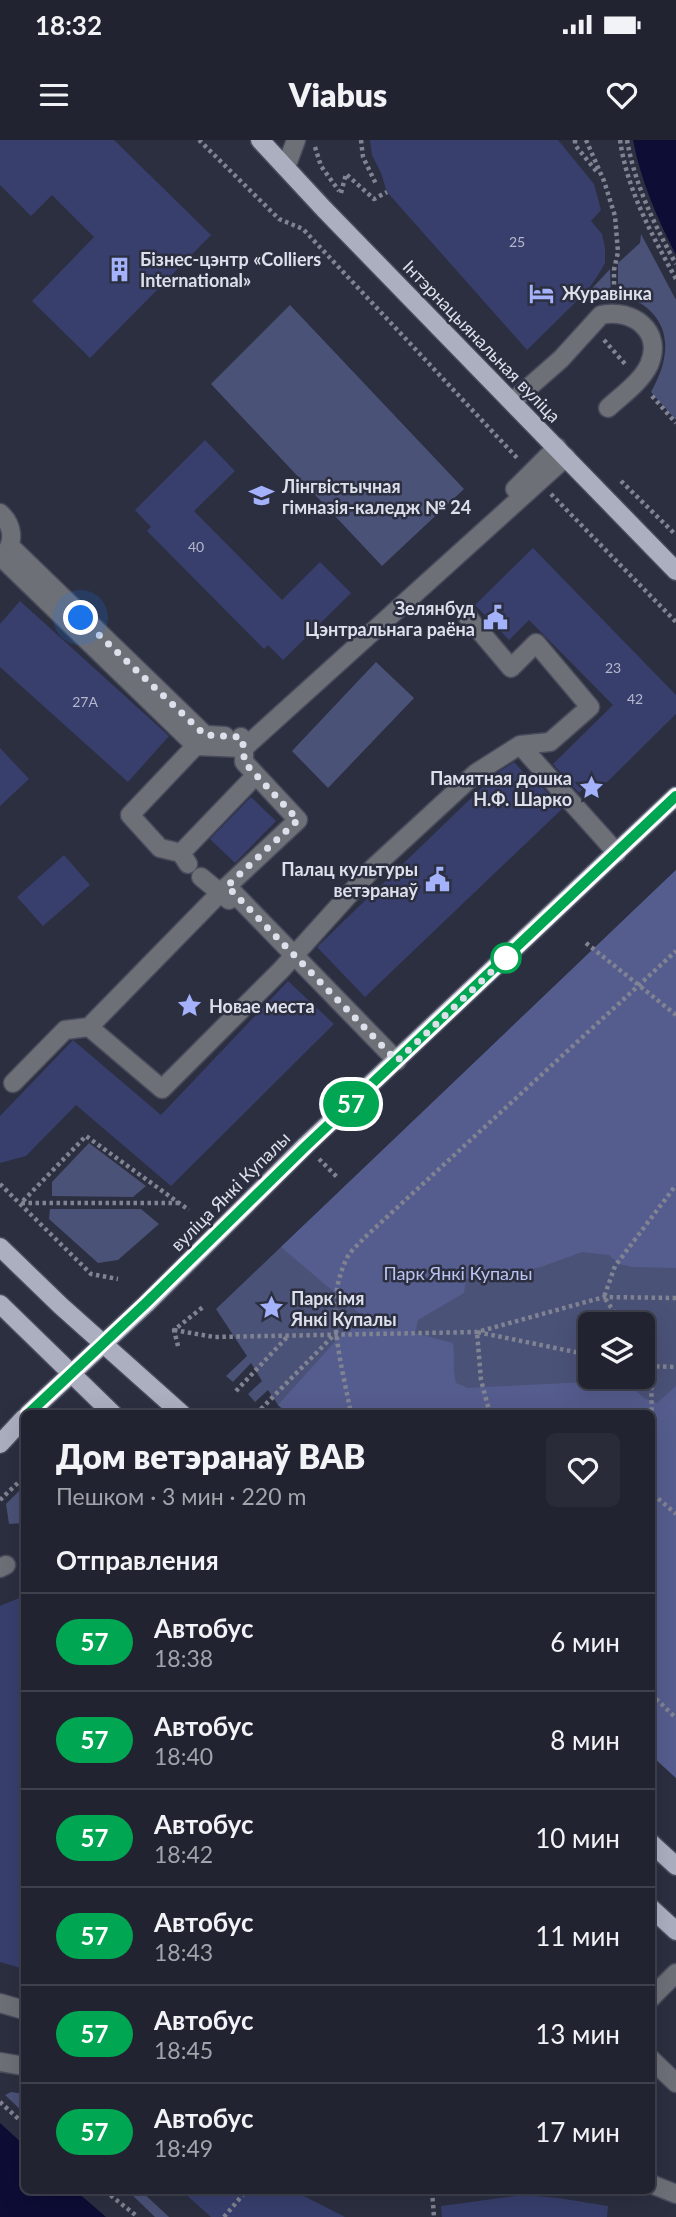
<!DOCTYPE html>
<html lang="ru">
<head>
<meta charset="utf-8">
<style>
  :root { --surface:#212330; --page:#292b38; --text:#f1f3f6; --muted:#a2a4ab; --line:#3e404c }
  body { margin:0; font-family:Lato,sans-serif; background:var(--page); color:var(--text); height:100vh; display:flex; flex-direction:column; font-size:26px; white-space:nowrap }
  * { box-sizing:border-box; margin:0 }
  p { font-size:23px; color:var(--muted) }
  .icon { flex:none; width:38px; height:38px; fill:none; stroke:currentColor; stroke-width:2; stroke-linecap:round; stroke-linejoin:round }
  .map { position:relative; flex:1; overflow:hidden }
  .details { position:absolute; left:21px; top:1270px; width:634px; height:784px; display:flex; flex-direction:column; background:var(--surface); border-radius:10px; box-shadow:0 7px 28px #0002,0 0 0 2px var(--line) }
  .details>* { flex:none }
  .badge { padding:0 14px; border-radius:23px; font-size:24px; line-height:46px }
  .controls { position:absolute; left:578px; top:1172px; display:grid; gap:14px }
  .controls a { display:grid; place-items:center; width:77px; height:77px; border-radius:10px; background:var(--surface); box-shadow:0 7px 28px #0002,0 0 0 2px var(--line); font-size:35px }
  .you { position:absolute; width:35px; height:35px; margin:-18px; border:5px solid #fff; border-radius:50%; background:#1a73e8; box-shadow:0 0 0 10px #1a73e833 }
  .map>.badge { position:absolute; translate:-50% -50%; box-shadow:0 0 0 4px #fff }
  h2 { padding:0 35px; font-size:26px; line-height:63px }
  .round { display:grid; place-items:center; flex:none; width:74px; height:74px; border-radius:10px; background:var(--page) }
  .head { display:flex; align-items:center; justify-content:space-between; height:119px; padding:0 35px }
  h1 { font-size:33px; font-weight:800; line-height:52px }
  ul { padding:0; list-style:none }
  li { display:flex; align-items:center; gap:21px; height:98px; padding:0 35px; border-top:2px solid var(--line) }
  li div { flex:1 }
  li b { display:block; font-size:26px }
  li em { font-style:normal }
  li .badge { min-width:77px; font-weight:700; text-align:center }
  .status { display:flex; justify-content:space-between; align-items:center; height:49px; padding:0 35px; background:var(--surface); direction:ltr }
  .status svg { height:19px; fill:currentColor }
  header { display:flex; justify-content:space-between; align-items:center; height:91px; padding:0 35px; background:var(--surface); font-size:32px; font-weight:800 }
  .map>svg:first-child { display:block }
  .green { fill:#4b5278; fill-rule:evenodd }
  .forest { fill:#555d8e }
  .water { fill:#0d0d36 }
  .building { fill:#383f6d }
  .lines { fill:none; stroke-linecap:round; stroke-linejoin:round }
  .minor-casing { stroke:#484b5b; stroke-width:21 }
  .major-casing { stroke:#484b5b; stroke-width:21 }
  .path { stroke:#808391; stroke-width:4.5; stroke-dasharray:3.5 3.5; stroke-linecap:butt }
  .minor { stroke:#6e7078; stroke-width:18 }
  .major { stroke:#abafc0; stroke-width:18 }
  .line-casing { stroke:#fff; stroke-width:16 }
  .line { stroke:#00a651; stroke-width:10 }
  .walk { stroke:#dde0eb; stroke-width:7; stroke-dasharray:0 12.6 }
  .stop-dot { fill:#fff; stroke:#00a651; stroke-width:3.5 }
  .labels { text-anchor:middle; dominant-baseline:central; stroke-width:5; stroke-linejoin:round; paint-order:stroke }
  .number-label { font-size:14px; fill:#b4b8cc }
  .poi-label { font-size:18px; font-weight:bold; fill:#dde0eb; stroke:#2c2f40; text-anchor:start }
  .street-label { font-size:18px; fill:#dde0eb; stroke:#2c2f40 }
  .park-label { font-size:18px; fill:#bbc4f2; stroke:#2c2f40 }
</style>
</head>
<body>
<div class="status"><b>18:32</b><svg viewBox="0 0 49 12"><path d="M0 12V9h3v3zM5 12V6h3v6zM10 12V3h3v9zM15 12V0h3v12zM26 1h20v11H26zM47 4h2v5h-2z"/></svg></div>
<header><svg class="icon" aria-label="menu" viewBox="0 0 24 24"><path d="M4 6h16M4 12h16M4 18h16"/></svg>Viabus<svg class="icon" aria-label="heart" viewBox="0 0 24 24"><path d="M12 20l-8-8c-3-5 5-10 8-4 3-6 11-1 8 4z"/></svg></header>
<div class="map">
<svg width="676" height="2077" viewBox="0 0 676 2077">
  <rect width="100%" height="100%" fill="#2c2f40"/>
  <path class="green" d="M641,94L676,160V280L651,252C676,208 670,170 618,153V123L640,103Z
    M610,129L611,156L587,159L586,155Z
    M290,165L464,349L382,426L211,244Z
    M376,522L414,558L328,648L292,611Z
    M676,730V1638L651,1615V1274H288L278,1265L268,1250L255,1262L248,1254L262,1241L251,1223L233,1242L226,1236L247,1216L216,1169ZM590,1185H642V1237H590Z
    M89,1003L146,1046L133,1057L52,1056V1042Z
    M50,1069H141L159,1084L118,1120L98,1123L49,1079Z
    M24,1346V1383L9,1384L6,1364Z
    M11,1952L24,1954V1973L5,1955Z
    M128,2051H141L169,2077H155Z"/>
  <path class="forest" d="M676,730V1128L633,1127L619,1124L609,1115L582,1112L541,1127L479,1139H466L464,1153L418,1180L415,1193L453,1203C455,1217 452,1229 456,1243L468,1248L624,1240L644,1258L657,1263L676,1246V1638L651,1615V1274H288L278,1265L360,1174L281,1107Z"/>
  <path class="water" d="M633,0H676V115C657,78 641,41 633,0Z
    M0,1983L24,2005V2051H76L106,2077H0Z"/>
  <path class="building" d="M0,0H114L211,95L90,218L32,161L94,97L52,55L31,76L0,45Z
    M370,0H558L594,44L601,70L591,81L602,94L605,108V123L598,135L587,151L527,210L387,52L381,33L372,15Z
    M205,300L235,331L194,371L282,460L320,422L351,453L283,520L268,505L264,509L147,391L151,387L135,370Z
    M533,408L676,555V574L595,654L586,646L579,653L553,624L613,565L529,480L509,500L475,465Z
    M20,461L169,596L128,642L0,527V484Z
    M0,608L29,639L0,666Z
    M514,622L533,643L536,640L562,669L365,857L317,807L497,633Z
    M251,657L276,681L235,723L210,699Z
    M64,715L90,745L43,786L17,757Z
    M288,841L334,884L171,1046L76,965L26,1016L0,1023V976L73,900L161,975Z
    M24,1456V1829L0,1822V1466Z
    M182,2051H294L345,2077H211Z
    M524,2055L558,2058L608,2066L607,2077H442L441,2066Z"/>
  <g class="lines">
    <defs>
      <path id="minor" d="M286,27L296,0
        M513,261L561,219L601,175C632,168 664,191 649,225C641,242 621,256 608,268
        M515,349L557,307
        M0,373C13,385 15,401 4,416
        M10,406L205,595L225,596
        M2,418L196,606L244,608L566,317
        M467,476L511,528L536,503L590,567L550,602L520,605
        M241,597L244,608V622L298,680L221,752L89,887L162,949L281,830L374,727L476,633L520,605L617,713
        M181,713L256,635
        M188,724L181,713L160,708L130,675L204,597
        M201,737L229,760
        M227,746L397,921
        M13,943L65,890L89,887
        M0,1428L6,1425
        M651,1858L676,1833
        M0,1863L24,1870
        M651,1919L676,1943
        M0,1922L24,1926
        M651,2044L676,2054"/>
      <path id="major" d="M260,0L324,69L676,431
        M0,1107L61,1166L182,1274
        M0,1164L113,1274
        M28,1274L146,1164L306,1005L676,656
        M0,1304L24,1278
        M651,1703L676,1726
        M651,1768L676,1791"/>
    </defs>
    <use href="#minor" class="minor-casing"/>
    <use href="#major" class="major-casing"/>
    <path class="path" d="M199,0L279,79L303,89L519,320
      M361,0L363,17L376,44
      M575,0V5L597,32
      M586,0L604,41L615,76L618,112L614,130V154
      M620,0C627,50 652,95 676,139
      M627,0C635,45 654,84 676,124
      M315,7L321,26L339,51
      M341,53L346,34L374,59L387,52
      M604,200L626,225
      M652,256L676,283
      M621,341L676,395
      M551,354L676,482
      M586,803L676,875
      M319,1019L338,1038
      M0,1044L91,1134L118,1139
      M179,1063H21L86,996L179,1063L189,1070
      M623,1185L604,1157L615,1126L676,1045
      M174,1190L214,1197L477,1192L604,1157L676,1158
      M178,1206L174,1190L203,1167
      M642,1214L651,1227L653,1354
      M642,1226L676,1227
      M236,1251L289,1195
      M260,1274L258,1272L335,1194
      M355,1274L350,1269C341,1221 324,1166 346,1120C349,1112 358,1105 363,1099L676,811
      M490,1274L481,1240L477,1192L590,1215
      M653,1354L676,1374
      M0,1360L24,1337
      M651,1554L676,1578
      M0,1962L24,1984
      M105,2051L138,2077
      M432,2051L434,2077
      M224,2077L246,2051"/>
    <use href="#minor" class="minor"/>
    <use href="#major" class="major"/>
  </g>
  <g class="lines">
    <defs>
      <path id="line" d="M28,1274L145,1164L306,1006L676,656"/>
    </defs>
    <use href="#line" class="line-casing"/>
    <use href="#line" class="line"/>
    <path class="walk" d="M81,478L205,595L241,597L244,608V622L298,680L227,746L397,921L506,818"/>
  </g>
  <defs>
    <symbol id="building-bare" viewBox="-9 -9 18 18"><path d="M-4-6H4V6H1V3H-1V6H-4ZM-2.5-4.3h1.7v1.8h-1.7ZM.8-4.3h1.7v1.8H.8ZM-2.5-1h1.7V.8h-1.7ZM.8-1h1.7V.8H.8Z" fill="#a4b2fc" stroke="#2c2f40" stroke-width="2.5" paint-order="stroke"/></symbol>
    <symbol id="hotel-bare" viewBox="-9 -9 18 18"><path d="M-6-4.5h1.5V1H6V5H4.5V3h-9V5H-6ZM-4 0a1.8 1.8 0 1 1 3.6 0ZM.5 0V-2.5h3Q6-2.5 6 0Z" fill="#a4b2fc" stroke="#2c2f40" stroke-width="2.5" paint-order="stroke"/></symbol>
    <symbol id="school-bare" viewBox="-9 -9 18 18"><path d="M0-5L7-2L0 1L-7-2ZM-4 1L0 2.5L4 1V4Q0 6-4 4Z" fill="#a4b2fc" stroke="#2c2f40" stroke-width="2.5" paint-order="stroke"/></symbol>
    <symbol id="civic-bare" viewBox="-9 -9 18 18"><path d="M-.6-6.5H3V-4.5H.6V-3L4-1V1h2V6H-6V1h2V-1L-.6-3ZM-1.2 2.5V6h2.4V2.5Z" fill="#a4b2fc" stroke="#2c2f40" stroke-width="2.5" paint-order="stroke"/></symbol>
    <symbol id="sight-bare" viewBox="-9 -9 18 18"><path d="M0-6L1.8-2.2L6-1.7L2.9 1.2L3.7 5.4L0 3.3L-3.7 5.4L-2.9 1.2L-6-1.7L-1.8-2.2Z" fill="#a4b2fc" stroke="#2c2f40" stroke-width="2.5" paint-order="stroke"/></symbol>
  </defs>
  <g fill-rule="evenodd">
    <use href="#building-bare" x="102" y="112" width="35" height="35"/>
    <use href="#hotel-bare" x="524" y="136" width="35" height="35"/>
    <use href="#school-bare" x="244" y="338" width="35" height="35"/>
    <use href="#civic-bare" x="478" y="460" width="35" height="35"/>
    <use href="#sight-bare" x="574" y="630" width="35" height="35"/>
    <use href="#civic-bare" x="420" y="722" width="35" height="35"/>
    <use href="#sight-bare" x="172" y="848" width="35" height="35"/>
    <use href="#sight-bare" x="254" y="1150" width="35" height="35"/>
  </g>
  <circle class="stop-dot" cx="506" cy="818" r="14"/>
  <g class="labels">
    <g class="number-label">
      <text x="517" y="101">25</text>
      <text x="196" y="406">40</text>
      <text x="613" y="527">23</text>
      <text x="635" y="558">42</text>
      <text x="85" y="561">27А</text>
    </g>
    <g class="poi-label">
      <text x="140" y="119">Бізнес-цэнтр «Colliers<tspan x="140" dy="21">International»</tspan></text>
      <text x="562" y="153">Журавінка</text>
      <text x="282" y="346">Лінгвістычная<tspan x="282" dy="21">гімназія-каледж № 24</tspan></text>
      <text x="475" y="468" text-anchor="end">Зелянбуд<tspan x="475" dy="21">Цэнтральнага раёна</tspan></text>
      <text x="572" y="638" text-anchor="end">Памятная дошка<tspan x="572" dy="21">Н.Ф. Шарко</tspan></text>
      <text x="418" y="729" text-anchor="end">Палац культуры<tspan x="418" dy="21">ветэранаў</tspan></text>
      <text x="209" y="866">Новае места</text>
      <text x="291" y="1158">Парк імя<tspan x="291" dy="21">Янкі Купалы</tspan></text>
    </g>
    <g class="street-label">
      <text transform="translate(482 201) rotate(46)">Інтэрнацыянальная вуліца</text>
      <text transform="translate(230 1051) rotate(-45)">вуліца Янкі Купалы</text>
    </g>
    <g class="park-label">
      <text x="458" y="1133">Парк Янкі Купалы</text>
    </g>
  </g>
</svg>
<div class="controls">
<a><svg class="icon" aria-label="layers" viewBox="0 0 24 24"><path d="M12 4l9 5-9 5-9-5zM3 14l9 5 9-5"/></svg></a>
</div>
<div class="you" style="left:81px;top:478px"></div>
<b class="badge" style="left:351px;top:964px;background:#00a651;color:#fff">57</b>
<section class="details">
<div class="head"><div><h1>Дом ветэранаў ВАВ</h1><p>Пешком · 3 мин · 220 m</p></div><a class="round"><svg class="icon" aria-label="heart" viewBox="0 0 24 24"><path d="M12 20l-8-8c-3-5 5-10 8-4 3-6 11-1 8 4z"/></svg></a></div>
<h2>Отправления</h2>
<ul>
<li><span class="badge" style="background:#00a651;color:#fff">57</span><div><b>Автобус</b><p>18:38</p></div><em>6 мин</em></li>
<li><span class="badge" style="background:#00a651;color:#fff">57</span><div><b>Автобус</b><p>18:40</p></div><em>8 мин</em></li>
<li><span class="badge" style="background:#00a651;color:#fff">57</span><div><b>Автобус</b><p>18:42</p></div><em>10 мин</em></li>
<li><span class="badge" style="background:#00a651;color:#fff">57</span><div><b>Автобус</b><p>18:43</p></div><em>11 мин</em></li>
<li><span class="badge" style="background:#00a651;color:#fff">57</span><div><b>Автобус</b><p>18:45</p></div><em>13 мин</em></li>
<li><span class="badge" style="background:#00a651;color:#fff">57</span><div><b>Автобус</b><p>18:49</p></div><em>17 мин</em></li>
</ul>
</section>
</div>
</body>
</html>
